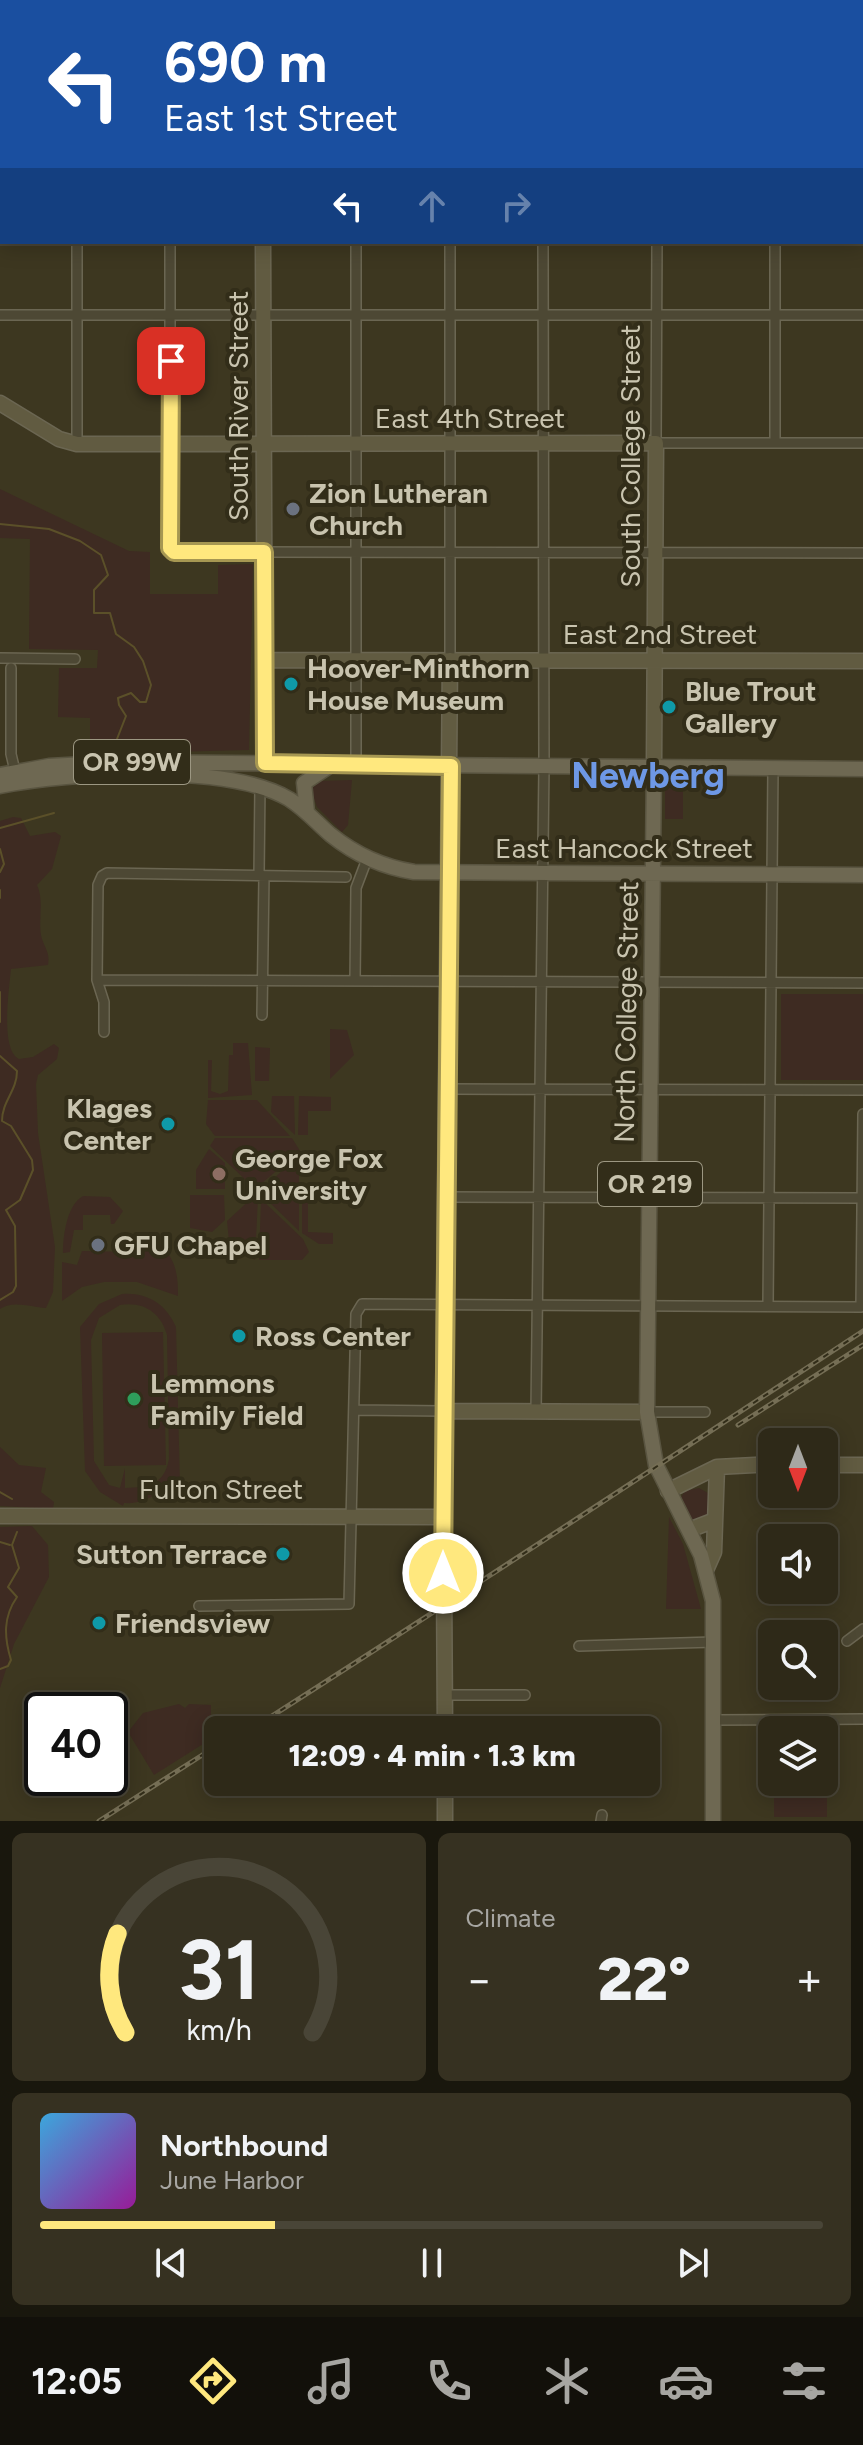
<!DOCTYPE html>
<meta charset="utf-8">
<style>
:root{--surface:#2e2918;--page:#363121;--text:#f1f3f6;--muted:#a7a6a2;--line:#494537;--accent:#ffe87e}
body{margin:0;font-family:Figtree,sans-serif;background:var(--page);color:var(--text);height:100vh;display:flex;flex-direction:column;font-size:30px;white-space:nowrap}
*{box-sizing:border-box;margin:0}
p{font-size:26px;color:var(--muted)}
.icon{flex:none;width:44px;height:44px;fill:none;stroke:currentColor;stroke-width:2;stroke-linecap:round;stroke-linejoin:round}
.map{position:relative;height:1821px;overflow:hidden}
.sheet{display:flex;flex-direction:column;gap:12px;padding:12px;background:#19170d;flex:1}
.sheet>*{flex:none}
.top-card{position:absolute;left:0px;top:0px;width:864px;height:244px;box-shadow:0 4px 20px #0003,0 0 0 2px var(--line);background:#1a4fa0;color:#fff;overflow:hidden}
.needle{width:52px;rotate:180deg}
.controls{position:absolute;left:758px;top:1428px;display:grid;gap:16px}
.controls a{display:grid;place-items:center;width:80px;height:80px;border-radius:12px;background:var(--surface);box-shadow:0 4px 20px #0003,0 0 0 2px var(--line);font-size:40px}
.speed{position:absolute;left:24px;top:1692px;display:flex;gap:16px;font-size:40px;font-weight:700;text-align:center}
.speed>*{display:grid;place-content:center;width:104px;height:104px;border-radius:50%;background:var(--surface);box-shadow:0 4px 20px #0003,0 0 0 2px var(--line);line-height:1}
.speed .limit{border:4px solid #111;border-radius:12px;background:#fff;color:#111}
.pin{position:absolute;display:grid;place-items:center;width:68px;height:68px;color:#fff;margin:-34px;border-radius:16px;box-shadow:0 4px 12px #0006}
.me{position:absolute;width:88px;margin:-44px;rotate:0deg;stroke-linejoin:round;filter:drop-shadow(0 0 6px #0008)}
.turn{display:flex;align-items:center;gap:28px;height:168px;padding:0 32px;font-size:36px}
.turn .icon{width:104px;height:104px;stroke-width:2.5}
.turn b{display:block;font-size:56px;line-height:68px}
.lanes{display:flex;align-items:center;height:76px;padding:0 32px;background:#0003;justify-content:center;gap:40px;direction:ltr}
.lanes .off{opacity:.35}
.big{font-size:60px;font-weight:800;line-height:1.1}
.sheet .tile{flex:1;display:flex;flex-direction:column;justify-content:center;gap:12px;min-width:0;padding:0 28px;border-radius:12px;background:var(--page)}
.sheet .dial{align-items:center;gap:0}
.dial svg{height:208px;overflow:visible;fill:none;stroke:var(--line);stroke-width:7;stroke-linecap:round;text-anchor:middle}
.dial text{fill:var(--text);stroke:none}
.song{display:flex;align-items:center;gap:24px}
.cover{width:96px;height:96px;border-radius:12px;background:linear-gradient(135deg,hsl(200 70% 55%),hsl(300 70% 35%))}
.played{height:8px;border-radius:4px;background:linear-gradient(90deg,var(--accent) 30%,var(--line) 30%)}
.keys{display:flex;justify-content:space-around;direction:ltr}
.heat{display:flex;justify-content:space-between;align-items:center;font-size:44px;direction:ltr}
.sheet .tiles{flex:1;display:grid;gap:12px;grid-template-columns:1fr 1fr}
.tile:last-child{grid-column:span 2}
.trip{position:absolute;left:204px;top:1716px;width:456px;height:80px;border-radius:12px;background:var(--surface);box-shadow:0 4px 20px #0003,0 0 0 2px var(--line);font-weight:800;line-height:80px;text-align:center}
.menu{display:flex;height:128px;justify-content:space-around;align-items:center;background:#12100a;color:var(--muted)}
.menu .icon{width:56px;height:56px}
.menu .current{color:var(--accent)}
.menu b{font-size:36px;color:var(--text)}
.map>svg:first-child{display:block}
.green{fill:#3e2b22;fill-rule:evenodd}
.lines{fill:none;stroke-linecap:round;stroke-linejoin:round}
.stream{stroke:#5b5029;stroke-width:2}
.street-casing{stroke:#6b6652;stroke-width:12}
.secondary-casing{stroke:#6b6652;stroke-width:17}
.primary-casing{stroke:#595440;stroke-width:17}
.street{stroke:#4d4834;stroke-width:9}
.secondary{stroke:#615b41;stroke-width:14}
.primary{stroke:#6e6852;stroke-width:14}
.rail-casing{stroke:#756e55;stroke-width:5}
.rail{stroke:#322d19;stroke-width:2;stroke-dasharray:6;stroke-linecap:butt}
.route-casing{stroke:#a69752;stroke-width:20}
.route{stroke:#ffe87e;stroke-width:14}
.worship-dot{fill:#6b7280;stroke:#322d19;stroke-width:3}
.culture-dot{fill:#0f9aa8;stroke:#322d19;stroke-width:3}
.education-dot{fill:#8d6e63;stroke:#322d19;stroke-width:3}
.leisure-dot{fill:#2e9e5b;stroke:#322d19;stroke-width:3}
.labels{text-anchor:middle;stroke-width:8;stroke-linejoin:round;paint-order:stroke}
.shield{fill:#322d19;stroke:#9c9782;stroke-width:2}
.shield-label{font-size:26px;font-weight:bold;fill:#c9c4af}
.street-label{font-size:28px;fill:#c9c4af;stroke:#322d19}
.poi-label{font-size:28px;font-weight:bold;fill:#c9c4af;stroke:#322d19;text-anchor:start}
.district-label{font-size:36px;font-weight:bold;fill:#6e98e5;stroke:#322d19}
</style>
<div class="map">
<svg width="863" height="1821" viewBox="0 0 863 1821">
<rect width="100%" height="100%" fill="#3d3720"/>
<path class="green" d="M0 489 129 551 150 552V594H218V565L253 564 249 750 90 754V718L58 717 59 668H97L98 650 29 649 30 539 0 538Z
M352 780 348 825 342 832 317 807 311 790 318 781Z
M665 782H683V819H665Z
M13 817 21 818 30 836 55 832 61 836 52 869 37 885C45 902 37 922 42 939 46 950 50 954 48 965L11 969C9 989 0 1050 19 1059L33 1057 54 1044 59 1048 57 1059 38 1075 36 1084 38 1133 55 1247 53 1292 46 1308C32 1307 12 1300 0 1309V821Z
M781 994H863V1080H781Z
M330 1029 347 1030 354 1055 330 1079Z
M233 1043H248L252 1095 208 1098V1060H212L211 1091 220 1094 228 1091 229 1055H233Z
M255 1047 270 1048 269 1081H255Z
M272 1096H294L295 1135 271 1112Z
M299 1096 331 1097V1111H308V1135H298Z
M208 1100H257L290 1136H215L206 1124Z
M215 1138H292L300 1151 255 1189 210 1146Z
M209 1149 225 1163V1189H196V1170Z
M287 1166 299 1167V1189L262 1190Z
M190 1195H224L225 1220 212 1232 190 1228Z
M83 1196 110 1197 123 1211 114 1224H111L110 1215H83V1230H74L70 1252 63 1253C63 1235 67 1205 83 1196Z
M254 1196 258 1197 255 1260 229 1241 227 1221Z
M265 1198 299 1201V1231Z
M261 1199 303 1239 309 1252 302 1260H259Z
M302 1200H308V1232L333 1233V1244H319L302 1233Z
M135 1244H159C176 1259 178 1274 178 1296L137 1282H104L82 1287 62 1301V1262L77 1265 82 1251 135 1252Z
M122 1294C147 1292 166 1304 176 1327L180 1485C160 1485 151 1505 124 1503L123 1506 100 1492 85 1471 80 1327 99 1304ZM120 1305C144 1301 161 1313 167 1335L169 1459C164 1485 149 1487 125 1488V1468L120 1488 109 1485 94 1461 91 1340 99 1318Z
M163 1332 166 1465 104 1466 102 1333Z
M0 1447 19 1465 46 1468 41 1492 54 1502 53 1509 0 1506Z
M699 1488 708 1493 709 1518 694 1524 681 1497 685 1491Z
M669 1517 683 1544 701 1609H666Z
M32 1526 48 1545 49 1577 14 1644 0 1688V1527Z
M179 1704 185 1708 189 1704 211 1705V1739L154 1775 128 1732 143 1713Z
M774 1782H827V1817H774Z"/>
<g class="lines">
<path class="stream" d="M0 524 49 529 80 541 101 555 108 575 94 590V613H110L116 634 134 647 143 661 151 685 146 702H140L131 693 118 698 119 705 126 716 117 739
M0 828 54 813
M0 849 4 864 0 872
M0 890V898
M0 992V1022
M0 1056 17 1071C17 1091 2 1101 2 1121L11 1126 32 1160 33 1170 20 1200 6 1210 15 1226 16 1286 13 1292 0 1300
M0 1492 12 1499
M0 1542 10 1545
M0 1669 8 1666 11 1660C4 1637 3 1617 17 1597L8 1587 19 1568 12 1545 17 1532"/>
<g class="street-casing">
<path id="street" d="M77 0V2
M356 0V2
M449 0V2
M170 2V0
M0 51H2
M862 182H863
M0 184H2
M170 242V548L174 552 863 553
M450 242V660
M657 242 656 443H863
M0 315H863
M775 443V242
M77 444V242
M0 658 75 659
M11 668V754L15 771
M356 765V242
M259 875 260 785
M97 980 863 983
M355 981 356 888 367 859
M262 1015 264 876
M104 1032V1002L97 980 98 885 102 876 107 873 346 877
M447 1089 863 1090
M446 1197 863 1198
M768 1306 773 768
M354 1410 443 1411
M536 1412 544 767 543 242
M647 1412H705
M199 1606 349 1604 356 1314 362 1304 861 1307 863 1114
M847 1641 863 1629
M579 1646 714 1642
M445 1695H525
M714 1720 863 1719
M601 1821 602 1815"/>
</g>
<g class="secondary-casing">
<path id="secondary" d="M263 2V0
M263 242 265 763
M0 403 59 439 77 444 656 443 654 767
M264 660 863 661
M443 1411 647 1412
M824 1465H863
M668 1491 717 1467 772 1464
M0 1516 442 1517
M689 1530 715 1520
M706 1570 714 1552 717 1467
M445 1730 443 1421 450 660
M445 1821V1782"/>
</g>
<g class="primary-casing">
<path id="primary" d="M654 767 647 1412 656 1465 701 1555 713 1601V1821
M0 775 49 766 123 762 863 769
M0 786C70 772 228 763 289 799 305 809 317 823 331 835 356 855 382 867 414 872L863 875
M307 812 304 783 328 767"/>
</g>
<use href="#street" class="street"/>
<use href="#secondary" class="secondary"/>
<use href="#primary" class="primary"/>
<g class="rail-casing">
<path id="rail" d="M738 1425 863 1345
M250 1730C456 1599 659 1465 863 1331
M99 1821 218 1745"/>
</g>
<use href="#rail" class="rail"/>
</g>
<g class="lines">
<g class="route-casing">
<path id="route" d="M171 361 170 548 174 552H264L265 763 451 766 443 1573"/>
</g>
<use href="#route" class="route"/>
</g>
<g class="worship-dot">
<circle cx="293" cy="509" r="8"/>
<circle cx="98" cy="1245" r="8"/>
</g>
<g class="culture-dot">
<circle cx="291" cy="684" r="8"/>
<circle cx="669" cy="707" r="8"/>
<circle cx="168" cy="1124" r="8"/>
<circle cx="239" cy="1336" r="8"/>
<circle cx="283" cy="1554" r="8"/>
<circle cx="99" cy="1623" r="8"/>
</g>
<circle class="education-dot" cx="219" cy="1174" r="8"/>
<circle class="leisure-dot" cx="134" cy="1399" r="8"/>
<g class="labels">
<g class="shield">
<rect x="74" y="740" width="116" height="44" rx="6"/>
<rect x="598" y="1162" width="104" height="44" rx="6"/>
</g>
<g class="shield-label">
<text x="132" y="771">OR 99W</text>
<text x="650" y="1193">OR 219</text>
</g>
<g class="street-label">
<text transform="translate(238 406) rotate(-90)" y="10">South River Street</text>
<text x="470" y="428">East 4th Street</text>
<text transform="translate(630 456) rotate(-90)" y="10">South College Street</text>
<text x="660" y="644">East 2nd Street</text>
<text x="624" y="858">East Hancock Street</text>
<text transform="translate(626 1012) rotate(-89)" y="10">North College Street</text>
<text x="221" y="1499">Fulton Street</text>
</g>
<g class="poi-label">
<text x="309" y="503">Zion Lutheran<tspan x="309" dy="32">Church</tspan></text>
<text x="307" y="678">Hoover-Minthorn<tspan x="307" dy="32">House Museum</tspan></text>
<text x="685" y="701">Blue Trout<tspan x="685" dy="32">Gallery</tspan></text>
<text x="152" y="1118" text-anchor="end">Klages<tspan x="152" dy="32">Center</tspan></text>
<text x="235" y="1168">George Fox<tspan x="235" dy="32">University</tspan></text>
<text x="114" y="1255">GFU Chapel</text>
<text x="255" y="1346">Ross Center</text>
<text x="150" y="1393">Lemmons<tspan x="150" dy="32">Family Field</tspan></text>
<text x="267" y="1564" text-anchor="end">Sutton Terrace</text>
<text x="115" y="1633">Friendsview</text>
</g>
<g class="district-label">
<text x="648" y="788">Newberg</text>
</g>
</g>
</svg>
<div class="controls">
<a><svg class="needle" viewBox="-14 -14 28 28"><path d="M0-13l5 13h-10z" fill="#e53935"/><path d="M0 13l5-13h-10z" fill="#a7a6a2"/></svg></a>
<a><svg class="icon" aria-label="sound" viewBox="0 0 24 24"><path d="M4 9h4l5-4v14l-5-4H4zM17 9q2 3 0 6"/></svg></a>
<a><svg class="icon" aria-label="search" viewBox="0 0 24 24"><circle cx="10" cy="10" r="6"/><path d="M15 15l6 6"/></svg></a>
<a><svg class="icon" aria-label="layers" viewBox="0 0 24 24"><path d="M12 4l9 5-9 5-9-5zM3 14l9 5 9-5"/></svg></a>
</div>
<div class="speed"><div class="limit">40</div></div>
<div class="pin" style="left:171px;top:361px;background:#d93025"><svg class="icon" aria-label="arrive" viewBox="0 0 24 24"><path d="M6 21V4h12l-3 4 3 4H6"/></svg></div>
<svg class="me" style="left:443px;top:1573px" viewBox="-20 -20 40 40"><circle r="17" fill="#ffe87e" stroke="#fff" stroke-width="3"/><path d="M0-11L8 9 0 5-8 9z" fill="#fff"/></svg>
<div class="trip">12:09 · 4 min · 1.3 km</div>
<div class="top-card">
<div class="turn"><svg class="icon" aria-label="left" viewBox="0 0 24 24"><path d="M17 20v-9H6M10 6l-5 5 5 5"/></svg><div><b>690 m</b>East 1st Street</div></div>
<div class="lanes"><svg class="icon" aria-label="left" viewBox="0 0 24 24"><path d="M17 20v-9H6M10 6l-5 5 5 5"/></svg><svg class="icon off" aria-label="ahead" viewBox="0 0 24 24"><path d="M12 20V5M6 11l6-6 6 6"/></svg><svg class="icon off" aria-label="right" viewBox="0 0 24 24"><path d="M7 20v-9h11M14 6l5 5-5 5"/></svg></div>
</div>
</div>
<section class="sheet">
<div class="tiles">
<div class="tile dial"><svg viewBox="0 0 100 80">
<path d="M14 69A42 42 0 1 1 86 69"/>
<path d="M14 69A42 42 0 0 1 11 31" stroke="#ffe87e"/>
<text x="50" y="56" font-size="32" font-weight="700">31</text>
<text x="50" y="72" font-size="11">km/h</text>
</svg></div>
<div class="tile"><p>Climate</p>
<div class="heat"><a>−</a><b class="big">22°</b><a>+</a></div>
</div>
<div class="tile">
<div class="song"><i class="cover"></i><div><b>Northbound</b><p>June Harbor</p></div></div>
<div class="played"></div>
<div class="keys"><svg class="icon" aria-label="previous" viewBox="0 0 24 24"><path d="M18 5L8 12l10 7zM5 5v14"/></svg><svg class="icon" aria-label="pause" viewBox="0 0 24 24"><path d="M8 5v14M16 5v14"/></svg><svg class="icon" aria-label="next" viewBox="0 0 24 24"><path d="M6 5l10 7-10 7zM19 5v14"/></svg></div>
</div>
</div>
</section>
<nav class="menu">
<b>12:05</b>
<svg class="icon current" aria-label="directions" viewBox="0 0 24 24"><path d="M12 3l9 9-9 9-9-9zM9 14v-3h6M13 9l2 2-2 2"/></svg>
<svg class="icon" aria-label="music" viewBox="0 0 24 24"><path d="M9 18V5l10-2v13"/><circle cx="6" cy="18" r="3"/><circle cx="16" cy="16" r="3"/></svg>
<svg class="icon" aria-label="phone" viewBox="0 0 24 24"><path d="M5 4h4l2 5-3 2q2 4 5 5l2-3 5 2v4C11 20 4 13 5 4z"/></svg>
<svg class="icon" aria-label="climate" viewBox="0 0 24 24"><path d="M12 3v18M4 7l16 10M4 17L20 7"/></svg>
<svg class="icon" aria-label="car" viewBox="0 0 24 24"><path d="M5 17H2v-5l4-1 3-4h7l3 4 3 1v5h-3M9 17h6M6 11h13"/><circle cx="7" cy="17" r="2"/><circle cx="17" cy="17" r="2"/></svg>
<svg class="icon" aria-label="filters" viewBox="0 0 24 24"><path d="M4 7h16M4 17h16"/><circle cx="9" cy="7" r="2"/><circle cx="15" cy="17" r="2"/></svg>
</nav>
